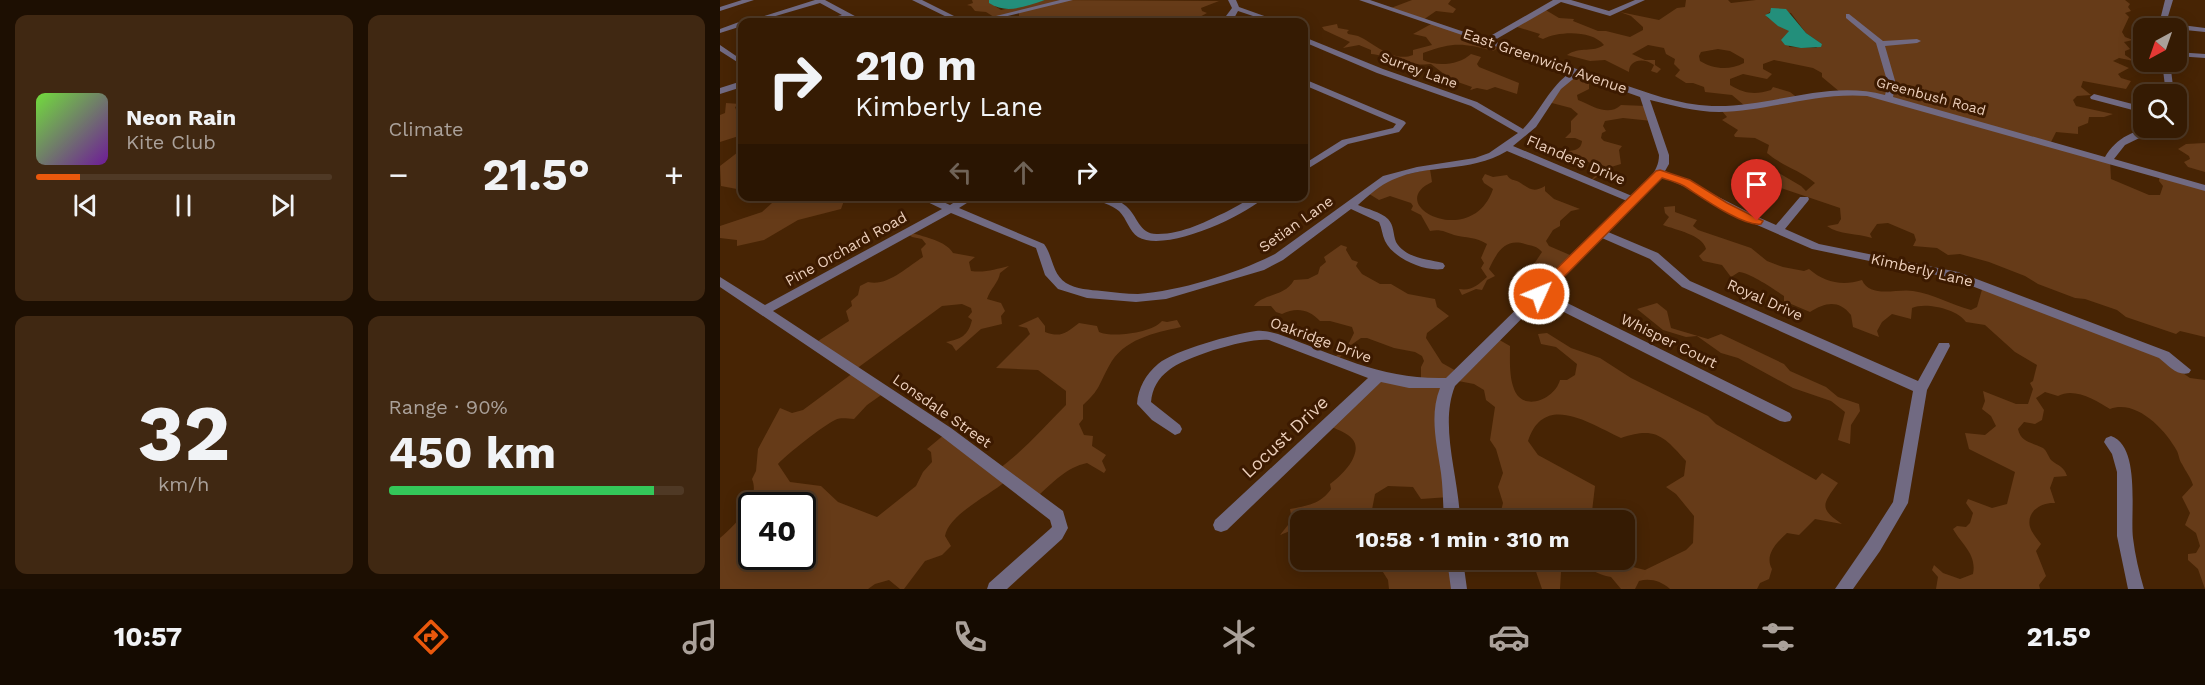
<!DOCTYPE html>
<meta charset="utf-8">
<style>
:root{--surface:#351b03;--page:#402812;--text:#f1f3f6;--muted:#aaa19a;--line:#4f3925;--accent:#ea580c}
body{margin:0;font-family:"Work Sans",sans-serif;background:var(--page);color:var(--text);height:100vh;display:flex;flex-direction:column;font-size:22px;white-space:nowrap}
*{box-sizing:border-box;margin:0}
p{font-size:20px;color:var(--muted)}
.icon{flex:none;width:33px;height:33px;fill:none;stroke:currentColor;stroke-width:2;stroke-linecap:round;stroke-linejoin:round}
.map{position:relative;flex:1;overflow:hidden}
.drawer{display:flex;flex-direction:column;gap:15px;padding:15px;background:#1d0f02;width:720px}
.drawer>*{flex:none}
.top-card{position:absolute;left:18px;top:18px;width:570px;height:183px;border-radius:12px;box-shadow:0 3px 15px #0003,0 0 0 2px var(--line);background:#351b03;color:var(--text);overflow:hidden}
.needle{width:39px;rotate:220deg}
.fabs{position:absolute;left:1413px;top:18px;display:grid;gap:12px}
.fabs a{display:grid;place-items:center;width:54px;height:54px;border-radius:12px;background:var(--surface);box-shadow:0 3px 15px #0003,0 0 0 2px var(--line);font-size:30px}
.speed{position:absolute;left:18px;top:492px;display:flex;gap:12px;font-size:30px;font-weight:700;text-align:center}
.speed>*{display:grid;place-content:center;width:78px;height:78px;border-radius:50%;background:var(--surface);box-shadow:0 3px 15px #0003,0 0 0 2px var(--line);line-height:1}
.speed .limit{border:3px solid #111;border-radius:9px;background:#fff;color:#111}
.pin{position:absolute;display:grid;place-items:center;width:51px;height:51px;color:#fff;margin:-62px -26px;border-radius:50% 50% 50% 0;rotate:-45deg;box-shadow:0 0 6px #0007}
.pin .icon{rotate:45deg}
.me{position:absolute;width:66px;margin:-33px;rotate:46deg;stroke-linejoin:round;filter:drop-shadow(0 0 4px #0008)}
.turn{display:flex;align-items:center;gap:21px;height:126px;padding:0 18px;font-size:27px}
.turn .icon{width:78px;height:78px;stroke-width:2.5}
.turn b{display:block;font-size:42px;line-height:51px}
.lanes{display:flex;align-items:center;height:57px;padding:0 18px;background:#0003;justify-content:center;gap:30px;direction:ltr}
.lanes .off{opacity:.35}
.big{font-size:45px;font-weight:700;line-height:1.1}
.drawer .tile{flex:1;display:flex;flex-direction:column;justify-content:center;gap:9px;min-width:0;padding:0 21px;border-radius:12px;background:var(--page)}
.drawer .dial{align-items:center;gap:0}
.dial b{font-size:78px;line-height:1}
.song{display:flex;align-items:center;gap:18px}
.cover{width:72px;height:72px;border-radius:9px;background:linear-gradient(135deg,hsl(100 70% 55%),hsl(280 70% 35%))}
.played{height:6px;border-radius:3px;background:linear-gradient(90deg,var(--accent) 15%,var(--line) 15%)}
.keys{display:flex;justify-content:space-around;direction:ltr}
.heat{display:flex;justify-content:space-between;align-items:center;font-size:33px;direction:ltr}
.charge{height:9px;border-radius:4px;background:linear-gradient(90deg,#34c759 90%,var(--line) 0)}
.drawer .tiles{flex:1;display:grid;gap:15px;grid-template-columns:repeat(2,1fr)}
.trip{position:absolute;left:570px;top:510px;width:345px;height:60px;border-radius:12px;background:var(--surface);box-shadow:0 3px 15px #0003,0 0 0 2px var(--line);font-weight:700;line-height:60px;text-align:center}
.dock{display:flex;height:96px;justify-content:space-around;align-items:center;background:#150b01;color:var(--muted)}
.dock .icon{width:42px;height:42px}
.dock .active{color:var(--accent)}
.dock b{font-size:27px;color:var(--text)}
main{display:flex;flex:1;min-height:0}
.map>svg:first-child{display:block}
.green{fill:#663b18;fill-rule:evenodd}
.water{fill:#238f7b}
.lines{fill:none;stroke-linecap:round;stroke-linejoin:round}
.minor{fill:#716a82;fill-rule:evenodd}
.route{fill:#ea580c;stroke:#983908;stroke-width:1.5}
.labels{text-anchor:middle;stroke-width:6;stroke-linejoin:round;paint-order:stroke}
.far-street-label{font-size:14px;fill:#eccfbb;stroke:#3c1a00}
.street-label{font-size:15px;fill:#eccfbb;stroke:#3c1a00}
.near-street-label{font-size:18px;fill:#eccfbb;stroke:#3c1a00}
</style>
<main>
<section class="drawer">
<div class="tiles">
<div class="tile">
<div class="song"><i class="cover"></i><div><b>Neon Rain</b><p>Kite Club</p></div></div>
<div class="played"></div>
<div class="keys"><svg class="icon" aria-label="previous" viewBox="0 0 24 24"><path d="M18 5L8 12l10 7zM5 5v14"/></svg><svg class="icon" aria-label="pause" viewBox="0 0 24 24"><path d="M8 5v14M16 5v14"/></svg><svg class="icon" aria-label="next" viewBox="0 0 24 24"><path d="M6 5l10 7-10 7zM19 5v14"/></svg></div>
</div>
<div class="tile"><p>Climate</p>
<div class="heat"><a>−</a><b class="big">21.5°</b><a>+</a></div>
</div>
<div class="tile dial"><b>32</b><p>km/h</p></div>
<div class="tile"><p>Range · 90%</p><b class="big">450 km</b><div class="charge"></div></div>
</div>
</section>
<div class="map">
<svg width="1485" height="589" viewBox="0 0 1485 589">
<rect width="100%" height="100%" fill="#472404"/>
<path class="green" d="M252 0H269L270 3 281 10 325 0 499 1 481 8 482 11 487 13 476 19 478 22H298L303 19 299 17V12L274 17 266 12 255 11 251 6 247 5 253 3Z
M692 0H731L728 4 736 9 733 13 716 11 703 20 671 8Z
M966 0H1008L1011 3 1036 0H1405L1410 4 1408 7 1411 11 1405 13 1409 17 1402 32 1405 37 1413 40 1404 42 1410 49 1405 51V55L1414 61 1399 58 1393 61 1409 68 1398 74 1401 78 1411 81 1406 89 1363 81 1361 87 1371 95 1357 96 1353 100 1356 106 1393 114 1384 117H1369L1368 123 1358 127V134L1336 132 1331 142 1390 160 1391 179 1429 195H1440L1443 186 1439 181 1440 175 1485 188V337L1460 331 1456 334 1406 317 1397 310 1365 299 1355 298 1318 284 1305 276 1269 262 1240 254 1228 255 1217 248 1193 246 1196 240 1194 234 1168 223 1157 224 1150 234 1152 238C1137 233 1119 235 1107 226L1118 224 1121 219 1120 208 1049 184 1028 174 1030 163 1041 165 1057 172 1081 186 1086 191 1095 183C1080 170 1062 166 1047 153L1049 145 1035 138 1015 137 1014 135 1018 130 1002 120 1007 117 1001 110 1025 106 1012 95 985 92 984 87 973 83H966L955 76 960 70 954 64 955 59 946 54 944 48 928 45 912 54 925 60H935V65L941 69 937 73 931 71 934 65C923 57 909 60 909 72L885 60 870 61 847 55C860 46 873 53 884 45 872 30 839 31 823 39L818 37 820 34 794 26 824 9 839 18 854 19 853 21 878 31H886L910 37 923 30V27L911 16 900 12 939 20 957 8 965 7ZM1051 11 1071 13 1086 33 1102 44 1096 48 1069 47 1067 37 1070 31 1048 18 1046 15ZM998 49 1010 51 1024 59V63C1009 71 993 69 980 61L979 56 981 52ZM1054 60 1093 68 1102 73V77L1120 92 1079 99 1070 92 1053 87 1051 90C1035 95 1025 94 1010 85V79L1023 74 1047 79 1052 74 1043 69V64Z
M713 23 780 47 773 51C742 43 734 42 703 53V60C717 67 739 65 751 54L761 57 757 64 759 67 799 83 797 94 775 87 767 90 757 88 750 90 752 87 732 80 711 64C697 65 683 65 670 60 664 58 659 54 651 54V50L639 45 623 48 630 42 604 30 602 27 617 24 618 28 629 30 627 32 628 34C632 35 635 35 638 36 654 43 673 63 693 55V50L712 45 706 37 693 34Z
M855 72 873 77 869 81V89L857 95 858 100C873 106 888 117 901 105L926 106 932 121 903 118 885 121 883 126 886 131 882 133 881 138 884 141 902 146 899 150 901 164 891 167 868 183 879 172 880 167 845 152C853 150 861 151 862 141L855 138H845L851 132V121L858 114 851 108 828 102Z
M6 103 20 104 15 107 17 112H22V135L0 142V115L5 113Z
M1485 143V172L1468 167 1464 162 1470 159 1469 156 1458 149 1466 144Z
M22 149V190L1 186 0 166Z
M710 169 712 182C662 205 752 251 773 189L764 183 762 179 765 174 773 177 787 175C791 181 793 179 799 182 810 189 813 193 825 186V191L834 199 860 209 851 211 840 221V226L833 230 826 241 829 246 857 258 829 279 810 270 822 252C817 246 812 246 805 244 785 238 777 252 769 269L775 276 767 280 762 290 756 289 742 295 739 289C752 291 758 285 767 277L761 268 764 263 761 258 767 244C756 237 746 238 734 235 725 232 721 229 710 231L701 215 691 210 693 206 691 203 670 196 659 200 646 192 663 180Z
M45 197H129L125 198 121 209 78 220 44 240 17 246V240L0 238V226L42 212 52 203Z
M955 206V212L977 220 973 226 978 230 1031 248 1047 261 1063 267 1084 271 1089 269C1105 283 1123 286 1142 280 1150 299 1178 288 1193 291 1214 294 1231 305 1251 310L1257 307 1263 286 1438 356 1470 378 1485 380V589L1478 569 1468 560V554L1476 553 1480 546 1476 533 1465 525 1470 513 1462 497 1473 485C1470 476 1466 472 1462 464 1459 460 1459 455 1457 451 1445 429 1416 399 1390 409 1376 400 1354 387 1338 396L1325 392 1316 398 1324 410 1322 420 1315 424 1304 422 1298 429C1301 443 1312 442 1323 448 1327 451 1328 456 1331 460 1338 466 1344 466 1347 476L1334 477 1330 488 1335 503C1322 502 1306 511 1310 527 1312 533 1317 539 1321 544L1316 551 1326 576 1319 585 1320 589H1216L1218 577 1212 570 1214 565 1223 573 1240 579 1253 574C1257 554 1242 545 1233 529L1237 526 1246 527 1250 523 1253 513 1246 503 1248 499 1272 508 1287 504 1295 472 1249 449 1245 433 1265 435 1276 426 1271 416 1262 409 1265 401 1263 391 1296 404H1308L1313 389 1310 383 1313 381 1317 365 1295 352 1265 325 1246 322C1237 309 1206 302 1192 308L1191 319 1172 314 1162 322 1157 331 1159 337 1133 327 1131 315C1118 299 1105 303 1090 312L1064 301V296C1054 289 1030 273 1019 272L1011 277 1002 265 983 261 979 256 986 249C983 235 956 230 943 225L949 217 945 213 944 207Z
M187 233H192C205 237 226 241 233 253L255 257 249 262 251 271C265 273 276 269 289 266L280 273C279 282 270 289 267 299L281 303 285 311 281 316 282 324 261 329 236 351 232 345 226 342C241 339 248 336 252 320L248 317 252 312 251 308 242 304 222 306 132 372 95 343 129 321 126 311 132 306 131 301 138 295 140 286 148 282C167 287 187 267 203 257L201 249 206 244 202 239 192 237Z
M621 245 627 247 626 250 632 260 638 262 636 266 642 274 660 284H671L688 294 715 299 717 307 729 316 707 333 706 338 722 363 738 372 776 338 790 346C790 360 789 376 794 389 803 413 835 399 840 380H847L855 375 857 364 836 347 821 344 818 334 827 333 851 348 880 358 911 378 988 416 996 424 1096 480 1102 473 1118 483C1103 504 1098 508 1122 524L1095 519 1079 535 1067 533C1057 542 1044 555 1052 569L1049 579 1040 583 1037 589H950C941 581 930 578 919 581L915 589H901L891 577C871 574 862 557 841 572L840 589H822L813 563 806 560H892L897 563 925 570 966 550 973 543 974 516 956 494 946 487 964 476 966 461C944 436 935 426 901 438 869 423 824 392 808 441L818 455 875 486 871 520H786L780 515 783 503 778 487 783 473 776 449 770 440 775 407 766 400 764 390 754 384 733 380 721 399 729 497 701 499 693 487 668 486 655 494 650 520H580V527L560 535 572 520 570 509C586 506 601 504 611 489L610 484C619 477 623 473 630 464 645 439 628 434 607 425L655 379 701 383V367L704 361 702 356 695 352 674 348 647 338H641L628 347 617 361 613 359 628 345 634 333 632 327 610 321H600C589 309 576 307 562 314L556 312 551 306H534C544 293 565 297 574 280L588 279 598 274 600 267 606 262 604 257Z
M937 303 947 311 951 328 988 339 1001 334 1064 364 1070 371 1106 387 1118 397 1139 404 1140 411 1131 425 1130 444 1118 440 1125 412 1111 401 1073 388 1018 358 1001 353 977 336 966 337 943 330 917 309Z
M318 317 325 326V332C341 338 346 333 359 323L377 326 379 332C393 338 432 333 442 321L447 322 457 320 461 327C434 333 403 339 389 366 379 384 380 390 363 405V419L359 424 364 435 373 436 372 446 386 455 382 461 386 470 384 473 367 463C347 467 332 483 318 496L286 481C270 495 229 514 225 536L231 546 222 555 205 561 184 589H180L169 580 155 584 148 589H0V538C15 525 41 500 32 479L36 471 38 449 60 408 72 413 83 410 133 373 164 393 147 405 134 419C127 419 122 417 115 420 104 425 66 455 58 464L70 482 101 486 118 502 157 517 196 486 203 472 212 462 211 452 207 449 225 434 276 471C303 452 323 428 346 405V391L318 370 276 368 310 334 307 328 298 326ZM32 506H82V556H32Z
M646 560H734L740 589H669L668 580 661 569 644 567Z"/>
<path class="water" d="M269 0H325C306 6 287 15 269 3Z
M1051 8 1066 9 1086 33 1102 44 1101 47 1081 48 1065 45 1061 40 1069 31 1058 26 1045 15 1050 13Z"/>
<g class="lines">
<path class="minor" d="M22 0H34L0 11V7Z
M95 0H105L146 22H137L127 17 110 22H101V20L122 15 100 3 35 22H25Z
M192 0H202L246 22H237Z
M340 0H353L263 22H252Z
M508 0H516L519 7 561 22H551L518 11 512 22H506V16L512 8Z
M639 0H650L765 39 833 0H851L889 11 915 0H925L890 16 841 2 773 41C813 54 854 68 895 82 927 92 958 105 992 106 1051 108 1107 79 1165 95L1168 84 1156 43 1126 18V14H1129L1163 41 1197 39 1201 41 1197 43 1165 46 1176 84 1173 97 1385 157C1396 138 1416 128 1437 128L1436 130 1405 145 1394 159 1485 185V191L1147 96C1097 92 1049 111 999 112 975 112 952 105 930 100L949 155V164L945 171C983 187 1018 209 1056 225L1080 197H1088L1089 199 1088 201 1065 229 1099 244 1238 272 1449 352 1471 370 1469 373C1458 377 1448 365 1439 358L1231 278 1092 249 1012 214 968 188 942 177 888 232 938 253 970 281 1198 381 1219 343H1229L1230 346 1207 390 1188 503 1160 551 1133 589H1115L1148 541 1173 502 1193 391 962 287 930 259 882 238 827 293 1070 413 1072 417 1070 421 1065 422 1060 421 820 300 735 386C719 426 739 477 740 520H724C723 504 723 488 721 473 717 444 709 416 720 388H689L661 382 507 530 501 532 495 530 493 525 495 520 648 378 549 340C529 337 464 357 449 370 438 378 432 389 431 402L460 425 462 429 460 433 455 435 432 420 417 404C418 388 426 374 438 364 455 350 513 334 536 331 543 330 551 332 558 334 616 355 663 380 726 378L907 201 787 151C748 174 709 163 672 180 660 185 648 196 638 205 647 209 661 212 668 219 674 225 673 234 676 242 685 258 707 259 723 263L725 266 723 269C704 272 673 258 665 241 662 235 662 228 659 222L631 209 563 260 544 270 446 299 416 302 367 298 338 289 325 275 316 248 231 213 53 311 231 428 343 511 348 528 342 539 287 589H267L269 583 330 529 332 527 330 520 221 436 0 287V277L45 305 222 209 195 196H210L230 205 244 196H258L239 208 324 244C333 256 332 274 346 283 356 289 370 290 382 291 394 292 406 294 418 294 460 291 518 273 555 254L663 176 697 167 755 158 769 153 798 133 751 106 657 73 584 42V37L663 69 757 102 803 129C821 111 829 87 851 72ZM858 75 920 97 939 155C939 173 924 184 912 196L793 146 816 127 841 89Z
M1445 0H1453L1446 23 1485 28V32L1445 28H1438Z
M19 22H25H22V26L0 33V29Z
M0 45 22 60V65L0 51Z
M1456 52 1485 54V58L1456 56Z
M1442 62H1450L1454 94H1446Z
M584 79 684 121 686 123 679 132 628 144 584 171V164L622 140 673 128 676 124 584 85Z
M22 81V87L0 94V88Z
M1374 94 1424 107V113L1371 99 1370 97Z
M371 196C384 196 395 197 406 206 418 216 419 235 438 234 463 234 487 221 508 211 522 204 530 196 546 196 525 216 446 253 418 237 409 231 407 219 399 211 391 204 380 203 371 196Z
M1391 436C1421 446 1410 514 1413 538 1415 555 1419 572 1424 589H1408L1397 536V472L1392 454 1384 442 1386 438Z
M727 560H743L747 589H731Z"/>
</g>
<path class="route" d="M940 170 970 180 1007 203 1043 221 1041 224C1023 227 980 196 964 186 957 182 949 180 942 178L824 297H814L812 294 814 291 936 171Z"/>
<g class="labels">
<g class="far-street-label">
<text transform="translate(699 70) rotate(20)" y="5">Surrey Lane</text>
<text transform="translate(1211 96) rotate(15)" y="5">Greenbush Road</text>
</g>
<g class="street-label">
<text transform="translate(825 61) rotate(19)" y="5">East Greenwich Avenue</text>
<text transform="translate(856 160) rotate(23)" y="5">Flanders Drive</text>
<text transform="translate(576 224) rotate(-35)" y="5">Setian Lane</text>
<text transform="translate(126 249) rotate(-29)" y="5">Pine Orchard Road</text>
<text transform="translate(1202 270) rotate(13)" y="5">Kimberly Lane</text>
<text transform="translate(1045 300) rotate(24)" y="5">Royal Drive</text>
<text transform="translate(601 340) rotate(20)" y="5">Oakridge Drive</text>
<text transform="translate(949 341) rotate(26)" y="5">Whisper Court</text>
<text transform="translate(222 411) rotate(35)" y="5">Lonsdale Street</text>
</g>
<g class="near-street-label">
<text transform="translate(565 437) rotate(-43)" y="6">Locust Drive</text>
</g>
</g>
</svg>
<div class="fabs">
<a><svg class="needle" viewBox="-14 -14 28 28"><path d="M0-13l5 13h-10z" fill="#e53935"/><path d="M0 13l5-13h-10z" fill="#aaa19a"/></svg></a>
<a><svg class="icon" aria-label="search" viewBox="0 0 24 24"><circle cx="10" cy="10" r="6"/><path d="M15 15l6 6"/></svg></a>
</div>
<div class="speed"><div class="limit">40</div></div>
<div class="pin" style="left:1037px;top:221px;background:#d93025"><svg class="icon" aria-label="arrive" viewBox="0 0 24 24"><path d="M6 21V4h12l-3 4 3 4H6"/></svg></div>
<svg class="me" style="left:819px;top:294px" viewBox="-20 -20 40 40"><circle r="17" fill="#ea580c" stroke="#fff" stroke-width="3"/><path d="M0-11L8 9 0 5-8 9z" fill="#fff"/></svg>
<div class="trip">10:58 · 1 min · 310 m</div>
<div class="top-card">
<div class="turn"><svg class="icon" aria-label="right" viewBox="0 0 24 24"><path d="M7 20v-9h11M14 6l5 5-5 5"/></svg><div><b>210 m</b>Kimberly Lane</div></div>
<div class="lanes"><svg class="icon off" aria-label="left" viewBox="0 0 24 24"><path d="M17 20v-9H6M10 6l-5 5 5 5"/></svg><svg class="icon off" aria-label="ahead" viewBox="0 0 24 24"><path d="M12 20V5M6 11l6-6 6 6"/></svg><svg class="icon" aria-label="right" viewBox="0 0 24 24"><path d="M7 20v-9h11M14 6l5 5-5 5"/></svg></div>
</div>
</div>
</main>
<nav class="dock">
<b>10:57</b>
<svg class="icon active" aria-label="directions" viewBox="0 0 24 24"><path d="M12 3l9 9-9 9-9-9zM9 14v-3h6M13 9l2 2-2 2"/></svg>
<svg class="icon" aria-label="music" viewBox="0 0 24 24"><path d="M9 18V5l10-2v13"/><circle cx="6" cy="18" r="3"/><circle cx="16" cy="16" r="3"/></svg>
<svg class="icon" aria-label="phone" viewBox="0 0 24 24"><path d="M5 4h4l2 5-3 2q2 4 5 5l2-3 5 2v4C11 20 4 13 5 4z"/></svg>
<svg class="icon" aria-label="climate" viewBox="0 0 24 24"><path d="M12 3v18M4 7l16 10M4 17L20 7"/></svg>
<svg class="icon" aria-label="car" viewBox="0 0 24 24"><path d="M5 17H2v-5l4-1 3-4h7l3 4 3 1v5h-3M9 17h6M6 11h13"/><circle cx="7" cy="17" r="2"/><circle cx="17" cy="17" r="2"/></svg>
<svg class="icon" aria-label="filters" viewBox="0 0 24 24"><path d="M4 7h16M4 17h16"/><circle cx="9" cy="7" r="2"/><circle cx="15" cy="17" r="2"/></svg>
<b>21.5°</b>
</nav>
